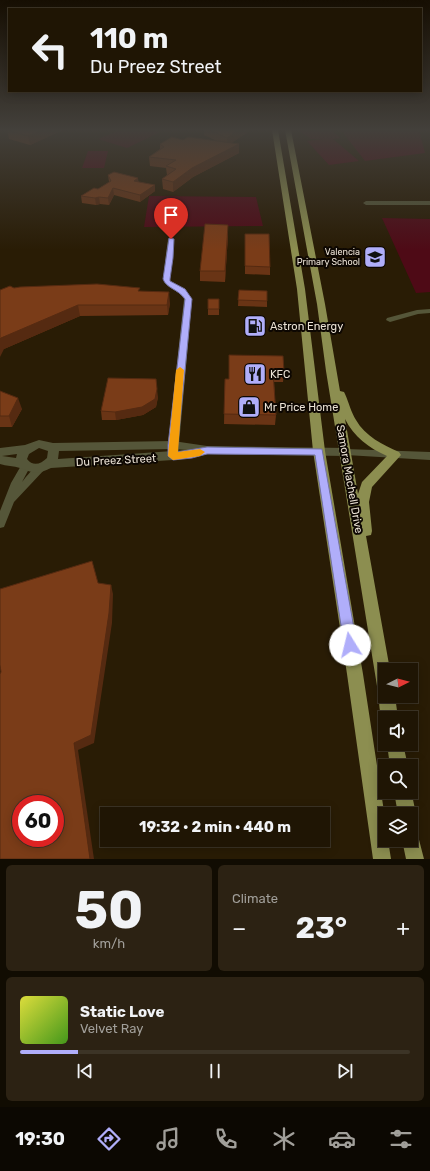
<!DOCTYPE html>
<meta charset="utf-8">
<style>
:root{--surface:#1f1504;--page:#2c2213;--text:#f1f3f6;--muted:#a19f9a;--line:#3c3426;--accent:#b0aefa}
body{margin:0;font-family:Rubik,sans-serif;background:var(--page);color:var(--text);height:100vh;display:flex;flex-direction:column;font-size:15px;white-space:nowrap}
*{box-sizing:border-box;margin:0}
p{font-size:13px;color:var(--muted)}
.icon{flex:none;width:22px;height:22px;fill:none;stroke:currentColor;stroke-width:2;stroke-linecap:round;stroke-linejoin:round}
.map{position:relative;height:859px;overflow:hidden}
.drawer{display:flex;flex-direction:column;gap:6px;padding:6px;background:#110c02;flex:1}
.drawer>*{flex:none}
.top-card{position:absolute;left:8px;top:8px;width:414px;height:84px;border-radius:0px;box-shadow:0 2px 10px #0003,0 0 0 1px var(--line);background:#1f1504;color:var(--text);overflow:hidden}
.needle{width:26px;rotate:84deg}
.tools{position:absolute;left:378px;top:663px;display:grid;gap:8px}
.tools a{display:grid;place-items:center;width:40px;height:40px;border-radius:0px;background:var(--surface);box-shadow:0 2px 10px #0003,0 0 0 1px var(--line);font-size:20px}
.speed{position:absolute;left:12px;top:795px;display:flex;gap:8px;font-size:20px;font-weight:700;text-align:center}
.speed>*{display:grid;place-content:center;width:52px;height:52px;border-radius:50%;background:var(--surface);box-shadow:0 2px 10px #0003,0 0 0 1px var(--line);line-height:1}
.speed .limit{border:6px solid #d22;background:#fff;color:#111}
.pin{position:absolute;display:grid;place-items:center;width:34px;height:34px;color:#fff;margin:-41px -17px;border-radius:50% 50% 50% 0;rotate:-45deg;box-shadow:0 0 4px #0007}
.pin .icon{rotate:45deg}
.me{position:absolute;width:44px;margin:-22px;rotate:351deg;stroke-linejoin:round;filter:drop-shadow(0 0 3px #0008)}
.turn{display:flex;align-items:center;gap:14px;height:84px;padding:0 16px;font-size:18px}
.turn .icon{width:52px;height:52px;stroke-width:2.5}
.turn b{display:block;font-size:28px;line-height:34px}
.big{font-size:30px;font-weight:700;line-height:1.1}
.drawer .tile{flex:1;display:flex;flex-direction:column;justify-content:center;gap:6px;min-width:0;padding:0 14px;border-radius:6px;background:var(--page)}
.drawer .dial{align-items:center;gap:0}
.dial b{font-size:52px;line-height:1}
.song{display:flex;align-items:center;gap:12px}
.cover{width:48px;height:48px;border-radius:6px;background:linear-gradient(135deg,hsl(60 70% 55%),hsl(100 70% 35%))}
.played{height:4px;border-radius:2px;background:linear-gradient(90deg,var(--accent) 15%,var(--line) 15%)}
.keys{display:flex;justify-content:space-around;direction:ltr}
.heat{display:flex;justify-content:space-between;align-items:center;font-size:22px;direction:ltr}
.drawer .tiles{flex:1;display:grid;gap:6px;grid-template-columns:1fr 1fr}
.tile:last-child{grid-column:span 2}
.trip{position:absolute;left:100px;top:807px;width:230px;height:40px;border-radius:0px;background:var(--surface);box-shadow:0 2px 10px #0003,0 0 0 1px var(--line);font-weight:700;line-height:40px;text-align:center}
.dock{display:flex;height:64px;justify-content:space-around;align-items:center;background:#0c0802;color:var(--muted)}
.dock .icon{width:28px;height:28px}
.dock .on{color:var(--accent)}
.dock b{font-size:18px;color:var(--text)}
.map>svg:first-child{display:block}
.green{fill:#4e0a16}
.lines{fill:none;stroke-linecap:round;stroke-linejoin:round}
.minor{fill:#555639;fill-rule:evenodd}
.tertiary{fill:#555639;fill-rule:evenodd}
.primary{fill:#8c8e50;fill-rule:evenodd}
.wall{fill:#693415}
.shaded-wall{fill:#552a11}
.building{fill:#7a3c18;stroke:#552a11;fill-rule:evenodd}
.route{fill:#b0aefa;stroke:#7271a2}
.slow{fill:#f59e0b}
.labels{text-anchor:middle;stroke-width:4;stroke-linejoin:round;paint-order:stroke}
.far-poi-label{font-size:9px;fill:#ebe2d5;stroke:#0d0702;text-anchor:end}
.poi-label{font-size:11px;fill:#ebe2d5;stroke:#0d0702;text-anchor:start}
.street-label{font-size:11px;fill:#ebe2d5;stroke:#0d0702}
</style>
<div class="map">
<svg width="430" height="859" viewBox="0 0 430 859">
<rect width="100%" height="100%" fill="#291c05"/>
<path class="green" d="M120 130H152L160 132 127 148 98 139Z
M298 130H331L341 138 333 139 359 161 329 165 307 141 323 139H311Z
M341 130H419L425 153 365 161Z
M88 151H108L104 168H82Z
M149 196 256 197 263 226 144 227Z
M382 218 430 219V292L416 293Z"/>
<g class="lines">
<path class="minor" d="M430 201V205H366L363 203 366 201Z
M171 237 174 239 173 258 169 279 171 282 185 290 192 299 178 456 176 458H170L168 456V445L184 299C178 289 170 290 165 283 162 280 167 247 168 239Z
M430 309V313L418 314 390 322 386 320 387 318 417 310Z
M346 449 430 452V460L346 455 343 454 341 452 343 450Z
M25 463 28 464 30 467 22 482C27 476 35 464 43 466L45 469 14 502 4 527 0 528V511L11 483 22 464Z"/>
<path class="tertiary" d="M39 440 53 443 173 441 207 446 346 448 350 449 352 452 350 455 346 456 209 454 173 460 51 468C37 475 33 473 20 468 14 466 6 466 0 464V448L25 445ZM39 448 48 451 47 458C41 464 33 467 27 459L29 454ZM173 449 187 450 58 459 59 451ZM17 454 16 458 2 456Z"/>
<path class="primary" d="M272 130H278L305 289 325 451 363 674 385 818V840H388L391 859H373L347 674 313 451 297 289Z
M285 130H291L325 304 340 391 344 392 345 394C349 403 351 412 356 420 365 436 383 445 399 452L401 455 372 487 369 502 372 531 371 535 366 536 390 670H385V696H395L398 718H385V724C380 717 377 700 381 692L377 686 326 371 317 304ZM345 419C354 437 369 448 387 456L362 482 358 494Z
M387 744H403L408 766H390Z
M411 790 416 814 413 820 411 821V814H398L394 792H411Z
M411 829 417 832 424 859H406L402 840H411Z"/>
</g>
<path class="wall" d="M7 130H63L30 145 9 139Z
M204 130H251L231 143 239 153 193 177 173 192 163 189 162 179 167 175 166 168 150 166 149 157 160 149V144L183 140 217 141 204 135Z
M108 175 138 178V182L155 191 140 202 114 195 109 205 100 204 96 205 82 203 81 196 98 189 109 182Z
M245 234 270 267V275L245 274Z
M228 235 225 282 200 281V271Z
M14 288 140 291 170 303 168 315 80 316 4 349Z
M239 290 267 301V307L238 306Z
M208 299H219V315H208Z
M229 355 284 372 283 382H274L276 415 275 425 224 424 225 379H229Z
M0 391 22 409 12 427H0Z
M158 397 156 407 143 415 116 420H102L101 411Z"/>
<path class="shaded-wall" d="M43 130H63L30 145 28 136Z
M239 130H251L227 146V138Z
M239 144V153L193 177 173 192V182L192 168Z
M138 178 139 184 134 181Z
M155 185V191L140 202V195Z
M113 188 114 195 109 205 108 198Z
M99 197 100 204 96 205 95 198Z
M228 225V235L225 282V271Z
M169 292 170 303 168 315 167 305Z
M78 305 80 316 4 349 0 357V339L1 338Z
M157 389 158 397 156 407 143 415 116 420 115 412Z
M18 398 22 409 12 427 9 416Z
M111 585 113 594 112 623 94 743 78 750 94 859H90L74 743Z"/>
<path class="building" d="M7 130H43L28 136Z
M210 130H239L227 138Z
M172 137 183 140 188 137 239 144 192 168 173 182 162 179 176 169 166 166 176 160 149 157 164 147 160 144Z
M114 172 138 178 134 181 155 185 140 195 113 188 108 198 99 197 95 198 81 196 94 188 98 189 111 181 108 175Z
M205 224 228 225 225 271H200Z
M245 234H269L270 267 245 266Z
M97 284 140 288 138 291 169 292 167 305H78L1 338 0 339V290L10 286 14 288 20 287Z
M239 290 267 291V301L238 300Z
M208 299H219V309H208Z
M229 355 283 356 284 372H273L276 415 224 414 225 379H229Z
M108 378 156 379 157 389 155 399 142 407 115 412 101 411Z
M0 391 18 398 9 416H0Z
M92 561 98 583 111 585 109 613 91 735 74 743 90 859H0V674L1 672 0 665V589ZM21 804H55V838H21Z"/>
<linearGradient id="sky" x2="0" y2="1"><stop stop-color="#170f03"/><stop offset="0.52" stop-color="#43403b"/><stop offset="1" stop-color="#43403b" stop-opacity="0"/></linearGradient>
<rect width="430" height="250" fill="url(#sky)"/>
<path class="route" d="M169 238 174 239 173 258 170 279V281L185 289 192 299 177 452 207 447 322 449 357 645 355 649 350 651 346 649 344 645 315 455 207 454 192 458 173 460 168 456V445L185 299C178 289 166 288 163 279Z"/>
<path class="slow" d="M180 367 184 370 178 452 200 449 205 452 200 456 173 460 168 456 176 370Z"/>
<defs>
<g id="school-square" transform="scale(1.15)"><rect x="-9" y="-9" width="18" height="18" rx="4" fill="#b0aefa" stroke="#0d0702"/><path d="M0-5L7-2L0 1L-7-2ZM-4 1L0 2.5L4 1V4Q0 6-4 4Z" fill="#111"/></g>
<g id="fuel-square" transform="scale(1.15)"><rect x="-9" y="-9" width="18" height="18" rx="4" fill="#b0aefa" stroke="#0d0702"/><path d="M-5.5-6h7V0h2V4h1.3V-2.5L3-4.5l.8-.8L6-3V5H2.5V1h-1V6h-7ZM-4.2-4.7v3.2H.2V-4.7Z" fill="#111"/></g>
<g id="restaurant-square" transform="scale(1.15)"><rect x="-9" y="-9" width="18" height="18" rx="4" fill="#b0aefa" stroke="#0d0702"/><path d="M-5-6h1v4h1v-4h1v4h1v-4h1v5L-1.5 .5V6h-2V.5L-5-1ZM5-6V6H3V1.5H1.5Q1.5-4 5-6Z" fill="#111"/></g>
<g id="shop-square" transform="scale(1.15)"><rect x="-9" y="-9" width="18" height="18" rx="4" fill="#b0aefa" stroke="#0d0702"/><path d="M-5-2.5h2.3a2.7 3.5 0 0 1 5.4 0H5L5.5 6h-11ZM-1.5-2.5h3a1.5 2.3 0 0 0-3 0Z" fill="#111"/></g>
</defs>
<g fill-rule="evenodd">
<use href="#school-square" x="375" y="257"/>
<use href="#fuel-square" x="255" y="326"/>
<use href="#restaurant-square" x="255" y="374"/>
<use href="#shop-square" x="249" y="407"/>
</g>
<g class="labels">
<g class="far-poi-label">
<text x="360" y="255">Valencia<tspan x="360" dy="10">Primary School</tspan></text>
</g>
<g class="poi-label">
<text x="270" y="330">Astron Energy</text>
<text x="270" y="378">KFC</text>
<text x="264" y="411">Mr Price Home</text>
</g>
<g class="street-label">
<text transform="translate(116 460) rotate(-3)" y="4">Du Preez Street</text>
<text transform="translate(350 479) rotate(80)" y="4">Samora Machell Drive</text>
</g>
</g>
</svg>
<div class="tools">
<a><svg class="needle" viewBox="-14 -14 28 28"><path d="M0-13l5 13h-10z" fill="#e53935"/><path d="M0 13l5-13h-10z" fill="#a19f9a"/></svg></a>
<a><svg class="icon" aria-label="sound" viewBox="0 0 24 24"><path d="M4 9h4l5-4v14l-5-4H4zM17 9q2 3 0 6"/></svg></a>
<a><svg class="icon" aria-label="search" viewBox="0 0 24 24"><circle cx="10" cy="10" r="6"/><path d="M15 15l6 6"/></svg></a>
<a><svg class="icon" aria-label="layers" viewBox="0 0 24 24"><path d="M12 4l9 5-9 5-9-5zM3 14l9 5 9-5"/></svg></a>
</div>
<div class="speed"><div class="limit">60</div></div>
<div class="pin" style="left:171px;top:239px;background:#d93025"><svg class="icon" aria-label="arrive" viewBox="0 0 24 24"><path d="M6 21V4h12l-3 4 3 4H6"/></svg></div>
<svg class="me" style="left:350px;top:645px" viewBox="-20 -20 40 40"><circle r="19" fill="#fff"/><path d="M0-13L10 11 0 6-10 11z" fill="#b0aefa"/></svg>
<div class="trip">19:32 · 2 min · 440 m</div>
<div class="top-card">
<div class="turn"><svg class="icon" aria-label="left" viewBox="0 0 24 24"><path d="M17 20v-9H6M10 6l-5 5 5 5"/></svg><div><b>110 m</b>Du Preez Street</div></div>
</div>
</div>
<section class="drawer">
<div class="tiles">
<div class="tile dial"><b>50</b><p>km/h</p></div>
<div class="tile"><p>Climate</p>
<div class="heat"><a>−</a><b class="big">23°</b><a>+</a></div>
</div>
<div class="tile">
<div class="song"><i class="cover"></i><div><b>Static Love</b><p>Velvet Ray</p></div></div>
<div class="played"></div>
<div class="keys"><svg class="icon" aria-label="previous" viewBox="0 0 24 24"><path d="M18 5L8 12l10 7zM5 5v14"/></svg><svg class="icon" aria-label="pause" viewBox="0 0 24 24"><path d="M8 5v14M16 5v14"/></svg><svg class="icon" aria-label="next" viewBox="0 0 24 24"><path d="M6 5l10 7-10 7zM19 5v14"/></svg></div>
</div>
</div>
</section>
<nav class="dock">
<b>19:30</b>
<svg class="icon on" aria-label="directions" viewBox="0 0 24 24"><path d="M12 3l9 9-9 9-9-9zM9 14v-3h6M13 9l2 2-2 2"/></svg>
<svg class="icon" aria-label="music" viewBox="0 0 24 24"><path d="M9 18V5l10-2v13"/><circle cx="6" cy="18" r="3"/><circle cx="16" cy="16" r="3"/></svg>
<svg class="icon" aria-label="phone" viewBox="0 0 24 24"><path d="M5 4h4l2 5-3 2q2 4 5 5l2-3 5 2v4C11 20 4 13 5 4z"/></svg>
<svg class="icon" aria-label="climate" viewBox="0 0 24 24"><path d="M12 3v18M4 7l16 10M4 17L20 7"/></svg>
<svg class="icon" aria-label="car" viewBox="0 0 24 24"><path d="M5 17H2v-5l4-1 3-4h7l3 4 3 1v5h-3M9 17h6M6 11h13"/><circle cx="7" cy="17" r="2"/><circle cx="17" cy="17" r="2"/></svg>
<svg class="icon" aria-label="filters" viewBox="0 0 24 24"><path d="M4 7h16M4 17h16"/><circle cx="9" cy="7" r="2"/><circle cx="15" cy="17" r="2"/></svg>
</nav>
